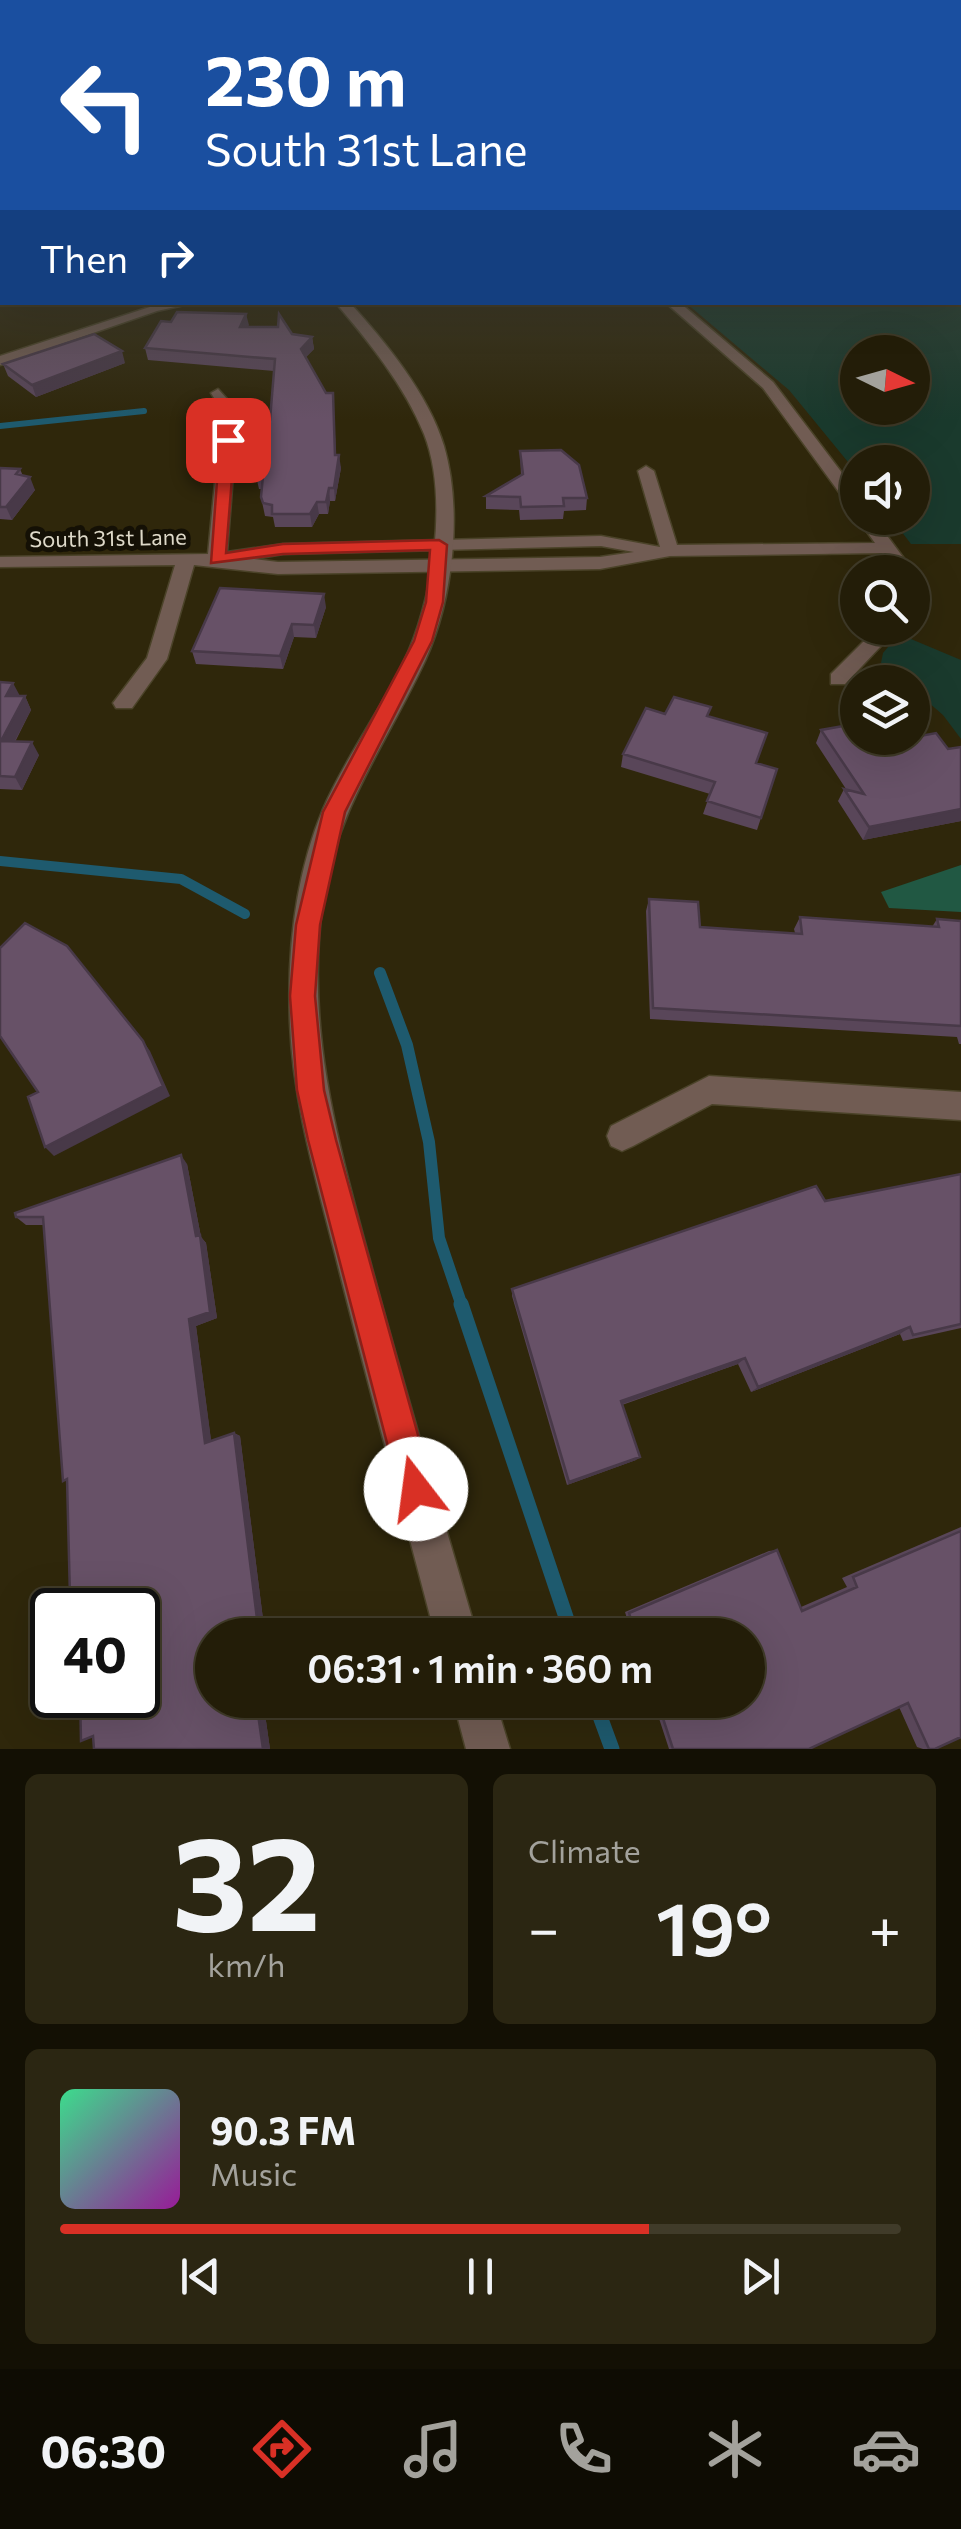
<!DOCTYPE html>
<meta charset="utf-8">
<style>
:root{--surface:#231d08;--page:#2b2612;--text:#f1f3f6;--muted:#a3a29c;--line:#403b29;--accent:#d93025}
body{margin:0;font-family:Commissioner,sans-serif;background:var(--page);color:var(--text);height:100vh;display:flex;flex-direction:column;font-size:38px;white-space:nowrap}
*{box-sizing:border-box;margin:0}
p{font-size:32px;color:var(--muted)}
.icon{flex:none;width:55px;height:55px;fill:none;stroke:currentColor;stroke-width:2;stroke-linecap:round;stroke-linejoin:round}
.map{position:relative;height:1749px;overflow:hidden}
.panel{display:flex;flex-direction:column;gap:25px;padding:25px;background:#131004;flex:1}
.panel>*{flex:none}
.guide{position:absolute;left:0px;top:0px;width:962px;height:305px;box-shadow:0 10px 40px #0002,0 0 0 2px var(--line);background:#1a4fa0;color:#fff;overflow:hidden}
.needle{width:65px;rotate:95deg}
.controls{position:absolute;left:840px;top:335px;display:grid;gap:20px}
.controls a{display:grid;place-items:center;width:90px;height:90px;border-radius:50%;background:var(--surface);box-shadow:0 10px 40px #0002,0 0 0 2px var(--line);font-size:50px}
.speed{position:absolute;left:30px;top:1588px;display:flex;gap:20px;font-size:50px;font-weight:700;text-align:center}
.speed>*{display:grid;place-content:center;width:130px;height:130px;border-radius:50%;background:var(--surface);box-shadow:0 10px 40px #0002,0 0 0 2px var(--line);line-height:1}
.speed .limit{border:5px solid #111;border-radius:15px;background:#fff;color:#111}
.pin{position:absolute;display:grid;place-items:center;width:85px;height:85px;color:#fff;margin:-42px;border-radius:20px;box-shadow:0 5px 15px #0006}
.me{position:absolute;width:110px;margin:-55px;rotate:345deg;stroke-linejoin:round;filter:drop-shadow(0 0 8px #0008)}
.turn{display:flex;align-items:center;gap:35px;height:210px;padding:0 40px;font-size:45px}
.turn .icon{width:130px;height:130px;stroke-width:2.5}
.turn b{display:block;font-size:70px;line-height:85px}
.then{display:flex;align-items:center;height:95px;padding:0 40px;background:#0003;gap:20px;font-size:38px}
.big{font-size:75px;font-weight:600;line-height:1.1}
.panel .card{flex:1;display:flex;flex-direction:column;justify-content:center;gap:15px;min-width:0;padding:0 35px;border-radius:15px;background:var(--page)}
.panel .dial{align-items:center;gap:0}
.dial b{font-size:130px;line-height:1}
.song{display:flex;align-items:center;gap:30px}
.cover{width:120px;height:120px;border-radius:15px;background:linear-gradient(135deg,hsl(150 70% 55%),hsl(300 70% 35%))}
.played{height:10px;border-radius:5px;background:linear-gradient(90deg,var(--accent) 70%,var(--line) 70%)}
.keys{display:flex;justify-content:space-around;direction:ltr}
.heat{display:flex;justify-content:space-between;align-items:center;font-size:55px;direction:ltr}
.panel .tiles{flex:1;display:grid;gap:25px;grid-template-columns:1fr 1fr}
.card:last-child{grid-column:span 2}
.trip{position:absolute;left:195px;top:1618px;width:570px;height:100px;border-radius:50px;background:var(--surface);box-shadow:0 10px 40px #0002,0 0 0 2px var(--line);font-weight:600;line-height:100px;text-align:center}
.menu{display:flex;height:160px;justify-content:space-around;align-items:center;background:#0e0c03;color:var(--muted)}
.menu .icon{width:70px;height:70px}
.menu .current{color:var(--accent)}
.menu b{font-size:45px;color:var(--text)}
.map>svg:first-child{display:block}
.green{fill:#1a3a2d;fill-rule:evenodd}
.forest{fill:#215843}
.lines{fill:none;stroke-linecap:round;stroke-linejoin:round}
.stream-far3{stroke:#1e5a6e;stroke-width:6}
.stream-far2{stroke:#1e5a6e;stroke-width:10}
.stream-far1{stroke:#1e5a6e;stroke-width:12}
.stream{stroke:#1e5a6e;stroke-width:15}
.minor-casing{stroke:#4b4329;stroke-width:3}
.tertiary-casing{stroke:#4b4329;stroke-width:3}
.minor{fill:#715c53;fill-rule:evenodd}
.tertiary{fill:#715c53;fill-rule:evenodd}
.wall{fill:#594659}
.shaded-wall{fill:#483948}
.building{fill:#675167;stroke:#483948;stroke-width:2.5}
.route{fill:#d93025;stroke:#8d1f18;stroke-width:2.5}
.labels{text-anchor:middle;stroke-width:10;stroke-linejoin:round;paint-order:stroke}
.far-street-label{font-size:22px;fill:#ded9c9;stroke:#141005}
</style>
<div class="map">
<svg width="961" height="1749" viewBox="0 0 961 1749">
<rect width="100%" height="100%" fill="#2f270b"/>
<path class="green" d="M961 175V544H911L891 518H912V462H858L857 473 789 390 686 303 960 302ZM858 352H912V408H858Z
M899 634 961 660V739L943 715 913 689 912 682H905L881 663 883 653Z"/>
<path class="forest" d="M961 865V912L889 908 881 892Z"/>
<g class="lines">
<path class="stream-far3" d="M0 426 144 411"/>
<path class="stream-far2" d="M0 861 181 879 245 914"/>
<path class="stream-far1" d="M380 973 407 1045 429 1142 439 1238 462 1306"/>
<path class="stream" d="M461 1304 572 1635
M594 1700 612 1749"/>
<g class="minor-casing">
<path id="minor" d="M165 302H198L157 311 0 365V356Z
M665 302H679L773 382 858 494V511L852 510 763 388Z
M218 389 238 411 227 552 283 544 601 536 660 547 638 471 646 466 654 471 677 545 875 543 857 518H874L914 572H896L882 553 670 556 600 569 278 574 194 565 167 659 132 708H116L113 703 147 658 175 565 0 567V557L208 554 222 411 211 393ZM601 546 634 552 600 557 278 562 254 559 283 554Z
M912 578 921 584 922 599 912 605Z
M877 628H898L845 684H831V674Z
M709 1076 961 1092V1120L712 1104 633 1146 622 1151 611 1146 607 1136 611 1126Z"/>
</g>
<g class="tertiary-casing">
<path id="tertiary" d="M335 302H349C385 341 429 395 444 446 463 512 453 599 425 661 386 745 337 807 323 902 304 1030 340 1150 373 1272 406 1394 442 1514 477 1635H435C402 1508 367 1382 335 1254 316 1179 293 1103 290 1024 287 952 295 876 323 809 345 758 379 713 403 663 433 603 449 497 424 434 404 385 369 342 335 302Z
M453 1700H495L510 1749H466Z"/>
</g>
<use href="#minor" class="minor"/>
<use href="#tertiary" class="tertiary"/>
</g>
<path class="wall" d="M246 314 248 327 312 337 314 349 306 357 326 393H333L336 455 341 468 335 501H330L328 514H319L312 527H275L273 517 265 516 261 497 262 489H259L256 476 270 420 274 371 148 360 145 348 171 322Z
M125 363 36 397 8 376 3 364Z
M520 451 587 498 586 510 564 511 563 519 520 520 519 510 486 509V496L521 476Z
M0 468 20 469 23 476 35 490 12 520 0 519Z
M326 607 316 638 294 637 283 669 196 664 192 651Z
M0 682 20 696H25L31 710 15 742 39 755 22 790 0 789Z
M711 707 708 716 756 763 777 769 757 830 703 814 710 794 621 767 623 754 665 714Z
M821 730 858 738 915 737 948 749 961 747V821L863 840 838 801 844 789H846L816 743Z
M649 899 700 927 795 933 794 929 800 917 932 927 937 919 961 921V1044H959L957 1037 650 1019 646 911Z
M187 1164 201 1237 206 1243 217 1318 196 1326 211 1441 234 1433 240 1436 265 1635H212V1700H263L270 1749 79 1597H70L67 1482 44 1225H26L16 1217Z
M961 1174V1328L903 1341 900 1334 751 1392 738 1364 622 1405 636 1460 567 1485 512 1296V1289L825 1201Z
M961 1527V1737L935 1749H923L917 1747 899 1707 809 1749H669L653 1700H748V1635H632L625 1612 769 1551 777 1550 801 1607 847 1587 842 1578Z"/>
<path class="shaded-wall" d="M246 314 249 325 243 338 240 327Z
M312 337 314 349 302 361 301 349Z
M122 351 125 363 36 397 32 385Z
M339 455 341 468 335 501 334 488Z
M30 477 35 490 12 520 6 507Z
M329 488 330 501 328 514 326 502Z
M317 502 319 514 312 527 310 514Z
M324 594 326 607 316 638 314 625Z
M292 624 294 637 283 669 280 656Z
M13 683 20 696H6Z
M25 696 31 710 8 754 1 741Z
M32 742 39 755 22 790 15 777Z
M961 809V821L863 840 869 827Z
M143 1041 150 1051 170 1096 54 1156 45 1147Z
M181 1155 187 1164 201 1237 206 1243 217 1318 196 1326 212 1447 205 1443 189 1319 196 1236Z
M910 1327 900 1334 751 1392 758 1387Z
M745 1358 738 1364 617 1406 621 1401Z
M234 1433 240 1436 265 1635H259Z
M640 1457 636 1460 567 1485 569 1482Z
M256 1700H263L270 1749H263Z"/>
<path class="building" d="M177 312 246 314 240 327H278L279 314 292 334 312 337 301 349 326 393H333L335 455H339L334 488H329L326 502H317L310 514H272V505L263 503 261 497 263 476H256L270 420 275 359 145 348 161 321 171 322Z
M94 334 122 351 32 385 3 364Z
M561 450 579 465 587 498H563L564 506 521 507 520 497 486 496 523 474 520 451Z
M0 468 20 469 16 474 30 477 6 507H0Z
M220 588 324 594 314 625 292 624 280 656 192 651Z
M0 682 13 683 6 696H25L1 741 32 742 15 777 0 776Z
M674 697 711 707 707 716 767 733 756 763 777 769 761 818 707 801 715 782 623 754 646 708 665 714Z
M854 724 858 729V738H912V734L915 737 936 733 948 749 961 747V809L869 827 844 789 864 794 821 730Z
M649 899 698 902 700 927 802 934 800 917 939 927 937 919 961 921V1026L653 1008Z
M25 923 67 946 143 1041 163 1086 45 1147 28 1097 38 1092 0 1036V948Z
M181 1155 196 1236 200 1235 210 1312 189 1319 205 1443 234 1433 259 1635H212V1700H256L263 1749H94L93 1736 81 1741 80 1695H138V1610H79V1594L70 1597 67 1479 63 1481 43 1217H16L15 1213Z
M961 1174V1324L913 1335 910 1327 758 1387 745 1358 621 1401 640 1457 569 1482 512 1289 816 1186 825 1201Z
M961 1531V1737L935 1749H929L908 1703 809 1749H673L657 1700H748V1635H636L629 1613 777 1550 802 1611 857 1587 853 1577Z"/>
<linearGradient id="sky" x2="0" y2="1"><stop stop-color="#1a1506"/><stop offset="0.42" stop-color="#47473f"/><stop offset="1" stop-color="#47473f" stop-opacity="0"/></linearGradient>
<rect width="961" height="420" fill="url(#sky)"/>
<path class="route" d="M228 436 235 440 226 553 283 544 439 540 447 545 443 602 432 641 345 812 320 925 315 996 324 1090 336 1140 433 1489 428 1501 416 1506 404 1501 399 1489 308 1140 297 1090 290 996 296 925 323 812 414 641 426 602 430 550 283 554 211 563 220 440Z"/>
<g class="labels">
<g class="far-street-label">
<text transform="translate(108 538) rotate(-1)" y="8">South 31st Lane</text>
</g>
</g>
</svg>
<div class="controls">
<a><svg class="needle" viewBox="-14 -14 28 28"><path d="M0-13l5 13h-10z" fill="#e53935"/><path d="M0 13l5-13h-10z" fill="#a3a29c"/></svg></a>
<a><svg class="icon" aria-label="sound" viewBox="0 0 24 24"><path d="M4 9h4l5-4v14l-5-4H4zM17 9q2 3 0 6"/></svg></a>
<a><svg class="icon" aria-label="search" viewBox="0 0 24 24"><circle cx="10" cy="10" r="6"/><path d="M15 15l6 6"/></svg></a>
<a><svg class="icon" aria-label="layers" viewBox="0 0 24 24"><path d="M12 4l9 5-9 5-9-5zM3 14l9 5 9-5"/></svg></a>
</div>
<div class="speed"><div class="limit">40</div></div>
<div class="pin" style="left:228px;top:440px;background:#d93025"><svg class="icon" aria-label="arrive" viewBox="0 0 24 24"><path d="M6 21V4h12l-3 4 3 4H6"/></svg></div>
<svg class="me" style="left:416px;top:1489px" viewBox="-20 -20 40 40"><circle r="19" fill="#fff"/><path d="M0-13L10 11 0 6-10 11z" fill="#d93025"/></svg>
<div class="trip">06:31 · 1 min · 360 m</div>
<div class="guide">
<div class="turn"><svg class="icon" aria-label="left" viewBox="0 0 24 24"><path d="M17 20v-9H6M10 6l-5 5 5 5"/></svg><div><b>230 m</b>South 31st Lane</div></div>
<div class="then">Then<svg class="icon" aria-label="right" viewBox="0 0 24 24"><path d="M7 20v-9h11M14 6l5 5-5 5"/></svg></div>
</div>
</div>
<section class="panel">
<div class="tiles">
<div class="card dial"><b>32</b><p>km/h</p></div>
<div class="card"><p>Climate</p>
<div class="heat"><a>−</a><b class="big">19°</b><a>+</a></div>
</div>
<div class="card">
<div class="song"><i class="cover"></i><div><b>90.3 FM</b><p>Music</p></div></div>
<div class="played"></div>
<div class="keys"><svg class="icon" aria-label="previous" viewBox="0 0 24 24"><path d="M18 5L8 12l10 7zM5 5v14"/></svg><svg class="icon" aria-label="pause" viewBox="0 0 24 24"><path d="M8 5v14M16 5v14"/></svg><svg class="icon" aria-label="next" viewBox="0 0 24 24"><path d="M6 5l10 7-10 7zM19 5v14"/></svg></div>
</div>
</div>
</section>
<nav class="menu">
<b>06:30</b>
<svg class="icon current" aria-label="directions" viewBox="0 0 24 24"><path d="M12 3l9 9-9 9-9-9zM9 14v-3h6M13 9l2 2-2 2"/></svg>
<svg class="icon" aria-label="music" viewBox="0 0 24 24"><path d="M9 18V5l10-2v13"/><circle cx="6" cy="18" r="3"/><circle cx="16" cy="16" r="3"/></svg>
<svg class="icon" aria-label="phone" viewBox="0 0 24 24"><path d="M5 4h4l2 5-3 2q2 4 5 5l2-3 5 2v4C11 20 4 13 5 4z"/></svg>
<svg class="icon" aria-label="climate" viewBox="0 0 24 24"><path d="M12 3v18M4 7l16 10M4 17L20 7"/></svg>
<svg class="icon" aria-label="car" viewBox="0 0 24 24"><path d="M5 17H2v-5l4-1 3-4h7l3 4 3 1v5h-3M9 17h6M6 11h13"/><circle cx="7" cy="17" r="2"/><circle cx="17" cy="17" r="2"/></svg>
</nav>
